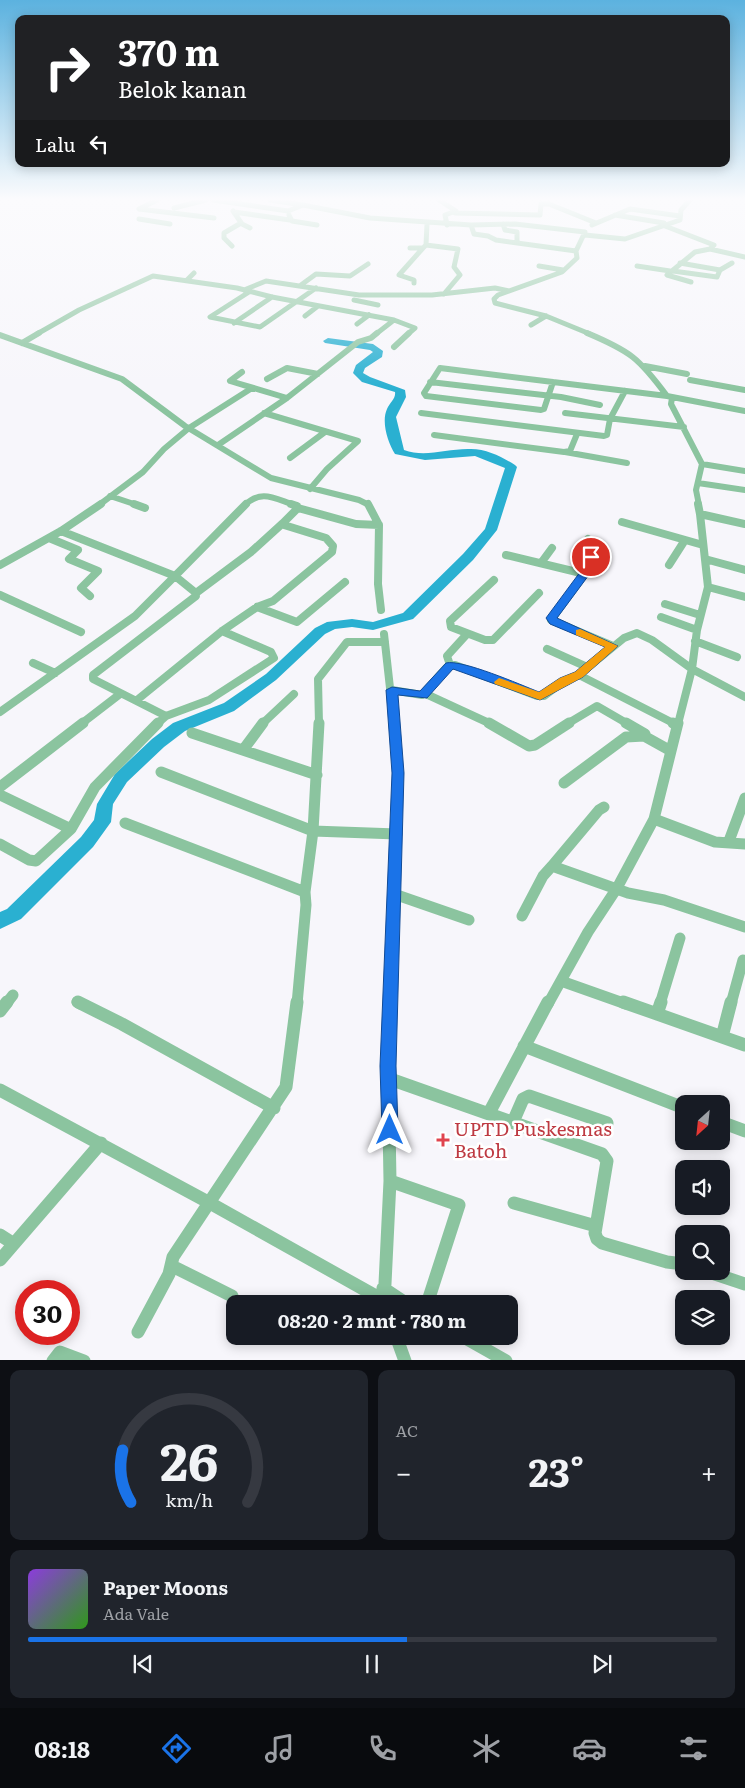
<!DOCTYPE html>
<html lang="id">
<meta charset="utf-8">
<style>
:root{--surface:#171b24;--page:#20242c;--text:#f1f3f6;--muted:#9ea1a6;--line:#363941;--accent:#1a73e8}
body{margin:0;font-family:Literata,serif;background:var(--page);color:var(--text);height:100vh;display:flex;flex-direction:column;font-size:19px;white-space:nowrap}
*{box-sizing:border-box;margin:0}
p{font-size:16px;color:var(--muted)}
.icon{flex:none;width:28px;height:28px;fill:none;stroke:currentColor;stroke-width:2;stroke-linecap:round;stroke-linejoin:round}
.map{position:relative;height:1360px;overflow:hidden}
.details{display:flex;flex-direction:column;gap:10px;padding:10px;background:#0d0f14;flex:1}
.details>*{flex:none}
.top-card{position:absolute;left:15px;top:15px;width:715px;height:152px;border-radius:10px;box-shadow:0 2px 12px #0003;background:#202124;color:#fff;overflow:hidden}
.needle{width:32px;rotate:207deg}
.tools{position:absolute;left:675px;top:1095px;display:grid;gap:10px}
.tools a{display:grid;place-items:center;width:55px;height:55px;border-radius:10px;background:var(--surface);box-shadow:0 2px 12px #0003;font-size:25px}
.speed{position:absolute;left:15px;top:1280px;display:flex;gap:10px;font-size:25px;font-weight:700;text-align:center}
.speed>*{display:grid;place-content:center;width:65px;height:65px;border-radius:50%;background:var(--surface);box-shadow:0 2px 12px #0003;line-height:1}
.speed .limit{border:8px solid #d22;background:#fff;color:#111}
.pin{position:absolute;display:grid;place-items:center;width:42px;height:42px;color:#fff;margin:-21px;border:2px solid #fff;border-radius:50%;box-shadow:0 1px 5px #0007}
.me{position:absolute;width:55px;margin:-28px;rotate:0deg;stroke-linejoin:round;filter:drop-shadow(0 0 4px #0008)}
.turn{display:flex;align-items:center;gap:18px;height:105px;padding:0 20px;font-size:22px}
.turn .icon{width:65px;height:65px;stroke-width:2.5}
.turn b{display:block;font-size:35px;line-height:42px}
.then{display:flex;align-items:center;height:48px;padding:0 20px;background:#0003;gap:10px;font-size:19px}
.big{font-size:38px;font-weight:700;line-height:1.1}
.details .card{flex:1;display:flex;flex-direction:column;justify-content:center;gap:8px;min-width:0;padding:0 18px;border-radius:10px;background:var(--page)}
.details .dial{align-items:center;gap:0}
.dial svg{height:130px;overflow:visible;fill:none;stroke:var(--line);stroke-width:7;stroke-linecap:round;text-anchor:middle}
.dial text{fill:var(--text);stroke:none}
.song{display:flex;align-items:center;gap:15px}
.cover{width:60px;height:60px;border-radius:8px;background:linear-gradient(135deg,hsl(270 70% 55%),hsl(110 70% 35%))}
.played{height:5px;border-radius:2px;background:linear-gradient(90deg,var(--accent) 55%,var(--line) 55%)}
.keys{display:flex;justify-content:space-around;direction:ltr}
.heat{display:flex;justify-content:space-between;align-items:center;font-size:28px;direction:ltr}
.details .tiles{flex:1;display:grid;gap:10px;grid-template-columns:1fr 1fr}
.card:last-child{grid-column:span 2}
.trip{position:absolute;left:226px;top:1295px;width:292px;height:50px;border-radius:10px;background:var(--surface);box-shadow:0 2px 12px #0003;font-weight:700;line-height:50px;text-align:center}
.tab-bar{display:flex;height:80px;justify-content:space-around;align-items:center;background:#090b0e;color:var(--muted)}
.tab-bar .icon{width:35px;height:35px}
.tab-bar .active{color:var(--accent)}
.tab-bar b{font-size:22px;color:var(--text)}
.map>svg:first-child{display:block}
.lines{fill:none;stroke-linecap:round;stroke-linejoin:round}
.river{fill:#2ab0d1;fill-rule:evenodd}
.minor-far4{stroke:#8bc49f;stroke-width:5}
.minor-far3{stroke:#8bc49f;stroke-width:6}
.minor-far2{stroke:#8bc49f;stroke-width:8}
.minor-far1{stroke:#8bc49f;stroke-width:11}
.minor{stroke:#8bc49f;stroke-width:13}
.route{fill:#1a73e8;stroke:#114b97}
.slow{fill:#f59e0b}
.health-dot{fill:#e0444e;stroke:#fff;stroke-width:2}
.labels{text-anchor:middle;stroke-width:5;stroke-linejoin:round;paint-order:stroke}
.near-health-label{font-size:19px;fill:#be3a42;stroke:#fff;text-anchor:start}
</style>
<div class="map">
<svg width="745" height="1361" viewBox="0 0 745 1361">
<rect width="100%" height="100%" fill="#f7f6fb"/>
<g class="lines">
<path class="river" d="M328 338 373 344 383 351 382 357 365 368 363 373 370 377 405 390 406 397 396 417 404 450C426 458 448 448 471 449 487 449 502 457 515 465L517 467 497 530 473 560 413 619 373 630 352 627 335 629 325 634 276 680 234 711 185 731 164 747 127 782 113 804 111 822 93 847 21 919 0 929V912L7 909 81 837 94 820 97 804 115 774 152 739 173 723 224 703 266 674 315 628 327 622 352 619 373 622 403 613 463 554 485 529 505 468 475 456 425 460 395 454C388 443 381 422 387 409 390 402 396 399 395 392L362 382 353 373 356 365 373 352 370 350 325 343 323 341Z"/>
<path class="minor-far4" d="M157 200 139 209 214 218
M213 200 288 211 303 205 370 218 471 225 474 234 488 236 496 240 576 251 577 258 562 272 498 295 494 299 495 303 546 316 590 334
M270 200 303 205
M439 200 456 211 445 215 447 225
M174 208 206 200
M233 211 242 224 250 228
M234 212 290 220
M455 213 540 215 541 204H549L596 223
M289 215 292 221 317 225
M615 215 664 223
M139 219 170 224
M503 224 505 230 517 232V242
M471 225 515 224 585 232 576 251
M592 225 630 209 680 216
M665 226 714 245 710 249 695 252 667 275 691 282
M585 235 625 239 680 220 681 210 690 200
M426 245 458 249 454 267 460 275 444 294
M232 246 224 238V233L241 223
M410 248H423L426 245 427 224
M710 249 745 257
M680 263 720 270
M539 266 563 270
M637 266 670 271
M673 271 717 277 720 270 732 263
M187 280 194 273
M414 283V280L399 275 423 248
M301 285 316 274 350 276 368 264
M244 290 266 281 359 295H432L495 288 509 291
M249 292 210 317 260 327 316 288
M354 300 378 305
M305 316 318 306
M394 320 415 328 408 334
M234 323 272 297
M357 324 369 315
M531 325 546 316
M37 334 79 310 153 276 237 288 272 297 394 320 376 334"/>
<path class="minor-far3" d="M587 333C630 351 639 358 667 396L745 411
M0 335 122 379 185 426 271 478 359 500 369 505
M22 343 39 333
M394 347 409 333
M645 366 687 374
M440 368 553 382 544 409 541 410 426 396 424 393Z
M242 372 230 381 287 398
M267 379 287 368 318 374
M690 380 745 390
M430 382 561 397 600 405
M553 382 667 396
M672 398 671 404 702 464 696 490 699 505
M264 413 358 441 327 469 310 489
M421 413 604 436 607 435 610 419 625 391
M565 413 684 427
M434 435 564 452 570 451 577 434
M218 445 287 398 358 342 371 338 377 333
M565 452 627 463
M290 458 325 432
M702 464 745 471
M698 483 745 490
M110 496 137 505
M99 505 143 472 164 449 189 428 252 388
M245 505C261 489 275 499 295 505"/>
<path class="minor-far2" d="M134 504 145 508
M368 504 379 525 378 584 381 610
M698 504 700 514
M298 508 356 524 379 525
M622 522 703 545
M49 538 78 550 69 559 98 571 81 588 90 596
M588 539 579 552 595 560 551 620 613 646
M506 555 585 574
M705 559 745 570
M541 563 552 548
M0 565 61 531 101 504
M669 565 685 540
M494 580 450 621 451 627 485 640H493L539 593
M708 587 745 597
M196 593 251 552 283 523
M0 595 81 632
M665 604 700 615
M257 607 297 622 345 582
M661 617 697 630
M384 634 394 724
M695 641 737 657
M547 649 587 667
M33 663 55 673
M450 665 447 656 467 634
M579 675 675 724
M392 690 422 695 447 667 455 665 537 696H544L564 681 579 675 624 638 637 633 652 640 692 669 745 697
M426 694 491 724
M137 700 222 631 257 607 273 601 332 552 333 546 326 538 284 525 283 523 296 510 297 506 291 504
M0 712 135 616 175 576 61 531
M166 716 93 679V675L196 596V593L175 576 246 504
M81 724 120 694
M157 724 166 716 209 700 274 658 271 652 222 631
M262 724 294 694
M319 724 318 679 347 642H385
M567 724 597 706 628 724
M678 724 692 669 697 630 708 587 700 514 745 524"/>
<path class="minor-far1" d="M489 723 529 746 535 745 569 723
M626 723 645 734
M673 723 677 725
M192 733 317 775
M243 750 263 723
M161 772 313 831 397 834
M564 783 626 737 644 736 671 751
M0 787 83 723
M0 795 71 829 95 787 158 723
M604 807 599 810 552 866 628 893 664 900 745 927
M654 819 715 842 745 844
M125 823 305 892 306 905 297 1004
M729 841 745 798
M0 844 29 860 36 861 71 829
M305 892 313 831 319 723
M394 894 469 920
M522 916 543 876 552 866
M561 981 626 1004
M77 1002 80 1004
M6 1004 13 995
M390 1004 398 773 394 723
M548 1004 588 932 617 888 654 819 678 723
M660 1004 680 938
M731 1004 743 960"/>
<path class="minor" d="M78 1002 122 1024 274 1108
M623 1002 745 1045
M0 1011 7 1002
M657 1014 661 1002
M722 1037 731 1002
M524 1046 684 1108
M390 1079 602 1154 607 1161 595 1233 597 1239 602 1243 667 1262 684 1264
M0 1090 208 1202 383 1300
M489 1113 548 1002
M513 1122 523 1099 529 1096 607 1123
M721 1122 745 1131
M390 1181 459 1205 427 1304
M514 1203 596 1226
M0 1235 14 1244
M0 1260 101 1143
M172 1266 232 1296
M706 1271 745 1284
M383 1288 407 1304
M384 1304 390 1181 388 1066 390 1002
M138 1332 169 1274 173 1257 286 1087 297 1002
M396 1336 405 1361
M462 1336 506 1361
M53 1361 60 1352 84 1361"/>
</g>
<linearGradient id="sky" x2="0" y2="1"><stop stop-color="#5cb2df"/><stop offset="0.51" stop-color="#fbfbfd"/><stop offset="1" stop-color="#fbfbfd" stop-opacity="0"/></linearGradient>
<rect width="745" height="390" fill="url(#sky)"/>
<path class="route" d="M588 555H595L600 560 557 618 618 646 583 677 540 700 453 669 427 698 398 695 404 773 396 1066 398 1130 396 1136 390 1138 384 1136 382 1130 380 1066 392 773 386 690 392 687 420 691 446 663C462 659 521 685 539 692L560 678 575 672 605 647 550 624 546 618 589 560 586 557Z"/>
<path class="slow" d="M580 629 618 646 583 677 540 700 495 684 494 682 499 678 539 692 560 678 575 672 605 647 576 635V630Z"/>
<path class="health-dot" d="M440.5 1132.5h5v5h5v5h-5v5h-5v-5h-5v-5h5z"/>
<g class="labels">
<g class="near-health-label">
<text x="454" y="1136">UPTD Puskesmas<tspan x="454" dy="22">Batoh</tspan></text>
</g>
</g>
</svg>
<div class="tools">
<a><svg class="needle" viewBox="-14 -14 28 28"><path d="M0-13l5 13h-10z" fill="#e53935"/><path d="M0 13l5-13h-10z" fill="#9ea1a6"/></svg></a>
<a><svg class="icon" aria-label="sound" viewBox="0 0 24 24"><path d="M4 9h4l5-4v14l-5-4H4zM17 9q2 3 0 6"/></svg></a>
<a><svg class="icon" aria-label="search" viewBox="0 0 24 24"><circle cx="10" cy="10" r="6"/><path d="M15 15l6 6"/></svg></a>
<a><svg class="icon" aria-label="layers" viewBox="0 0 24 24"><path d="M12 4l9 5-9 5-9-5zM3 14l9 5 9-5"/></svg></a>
</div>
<div class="speed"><div class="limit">30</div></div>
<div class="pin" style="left:591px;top:557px;background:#d93025"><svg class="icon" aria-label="arrive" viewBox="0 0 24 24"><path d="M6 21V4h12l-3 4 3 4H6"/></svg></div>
<svg class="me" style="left:390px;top:1130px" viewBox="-20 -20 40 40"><path d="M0-17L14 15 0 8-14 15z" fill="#1a73e8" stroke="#fff" stroke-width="4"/></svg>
<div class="trip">08:20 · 2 mnt · 780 m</div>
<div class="top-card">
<div class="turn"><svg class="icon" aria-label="right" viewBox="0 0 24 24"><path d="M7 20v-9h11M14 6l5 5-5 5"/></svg><div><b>370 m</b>Belok kanan</div></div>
<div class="then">Lalu<svg class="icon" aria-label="left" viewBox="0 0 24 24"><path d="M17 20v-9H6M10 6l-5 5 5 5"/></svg></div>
</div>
</div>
<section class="details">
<div class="tiles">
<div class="card dial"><svg viewBox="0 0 100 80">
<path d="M14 69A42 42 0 1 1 86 69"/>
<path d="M14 69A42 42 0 0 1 9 37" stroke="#1a73e8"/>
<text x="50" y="56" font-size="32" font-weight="700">26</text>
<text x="50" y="72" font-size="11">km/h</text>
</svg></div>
<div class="card"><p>AC</p>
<div class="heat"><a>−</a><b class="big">23°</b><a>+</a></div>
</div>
<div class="card">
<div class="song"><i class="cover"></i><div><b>Paper Moons</b><p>Ada Vale</p></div></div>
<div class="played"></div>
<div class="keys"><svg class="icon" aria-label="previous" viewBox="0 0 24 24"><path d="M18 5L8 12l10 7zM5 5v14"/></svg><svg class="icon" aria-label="pause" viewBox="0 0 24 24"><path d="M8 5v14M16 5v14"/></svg><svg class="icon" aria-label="next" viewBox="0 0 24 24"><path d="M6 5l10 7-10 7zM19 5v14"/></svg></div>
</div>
</div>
</section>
<nav class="tab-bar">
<b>08:18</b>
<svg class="icon active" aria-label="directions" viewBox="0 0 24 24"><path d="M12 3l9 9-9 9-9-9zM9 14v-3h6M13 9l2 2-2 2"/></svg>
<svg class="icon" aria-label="music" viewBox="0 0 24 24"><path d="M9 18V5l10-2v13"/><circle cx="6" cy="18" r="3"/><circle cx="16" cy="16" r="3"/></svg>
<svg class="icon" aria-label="phone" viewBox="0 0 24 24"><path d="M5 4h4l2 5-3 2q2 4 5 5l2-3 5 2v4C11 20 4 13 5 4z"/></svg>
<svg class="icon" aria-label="climate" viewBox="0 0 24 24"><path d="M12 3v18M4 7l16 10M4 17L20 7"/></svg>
<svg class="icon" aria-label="car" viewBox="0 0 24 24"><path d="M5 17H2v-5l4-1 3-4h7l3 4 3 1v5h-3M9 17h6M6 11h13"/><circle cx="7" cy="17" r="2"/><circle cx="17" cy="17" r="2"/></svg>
<svg class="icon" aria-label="filters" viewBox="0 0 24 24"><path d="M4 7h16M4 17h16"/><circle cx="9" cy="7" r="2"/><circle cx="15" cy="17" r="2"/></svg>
</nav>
